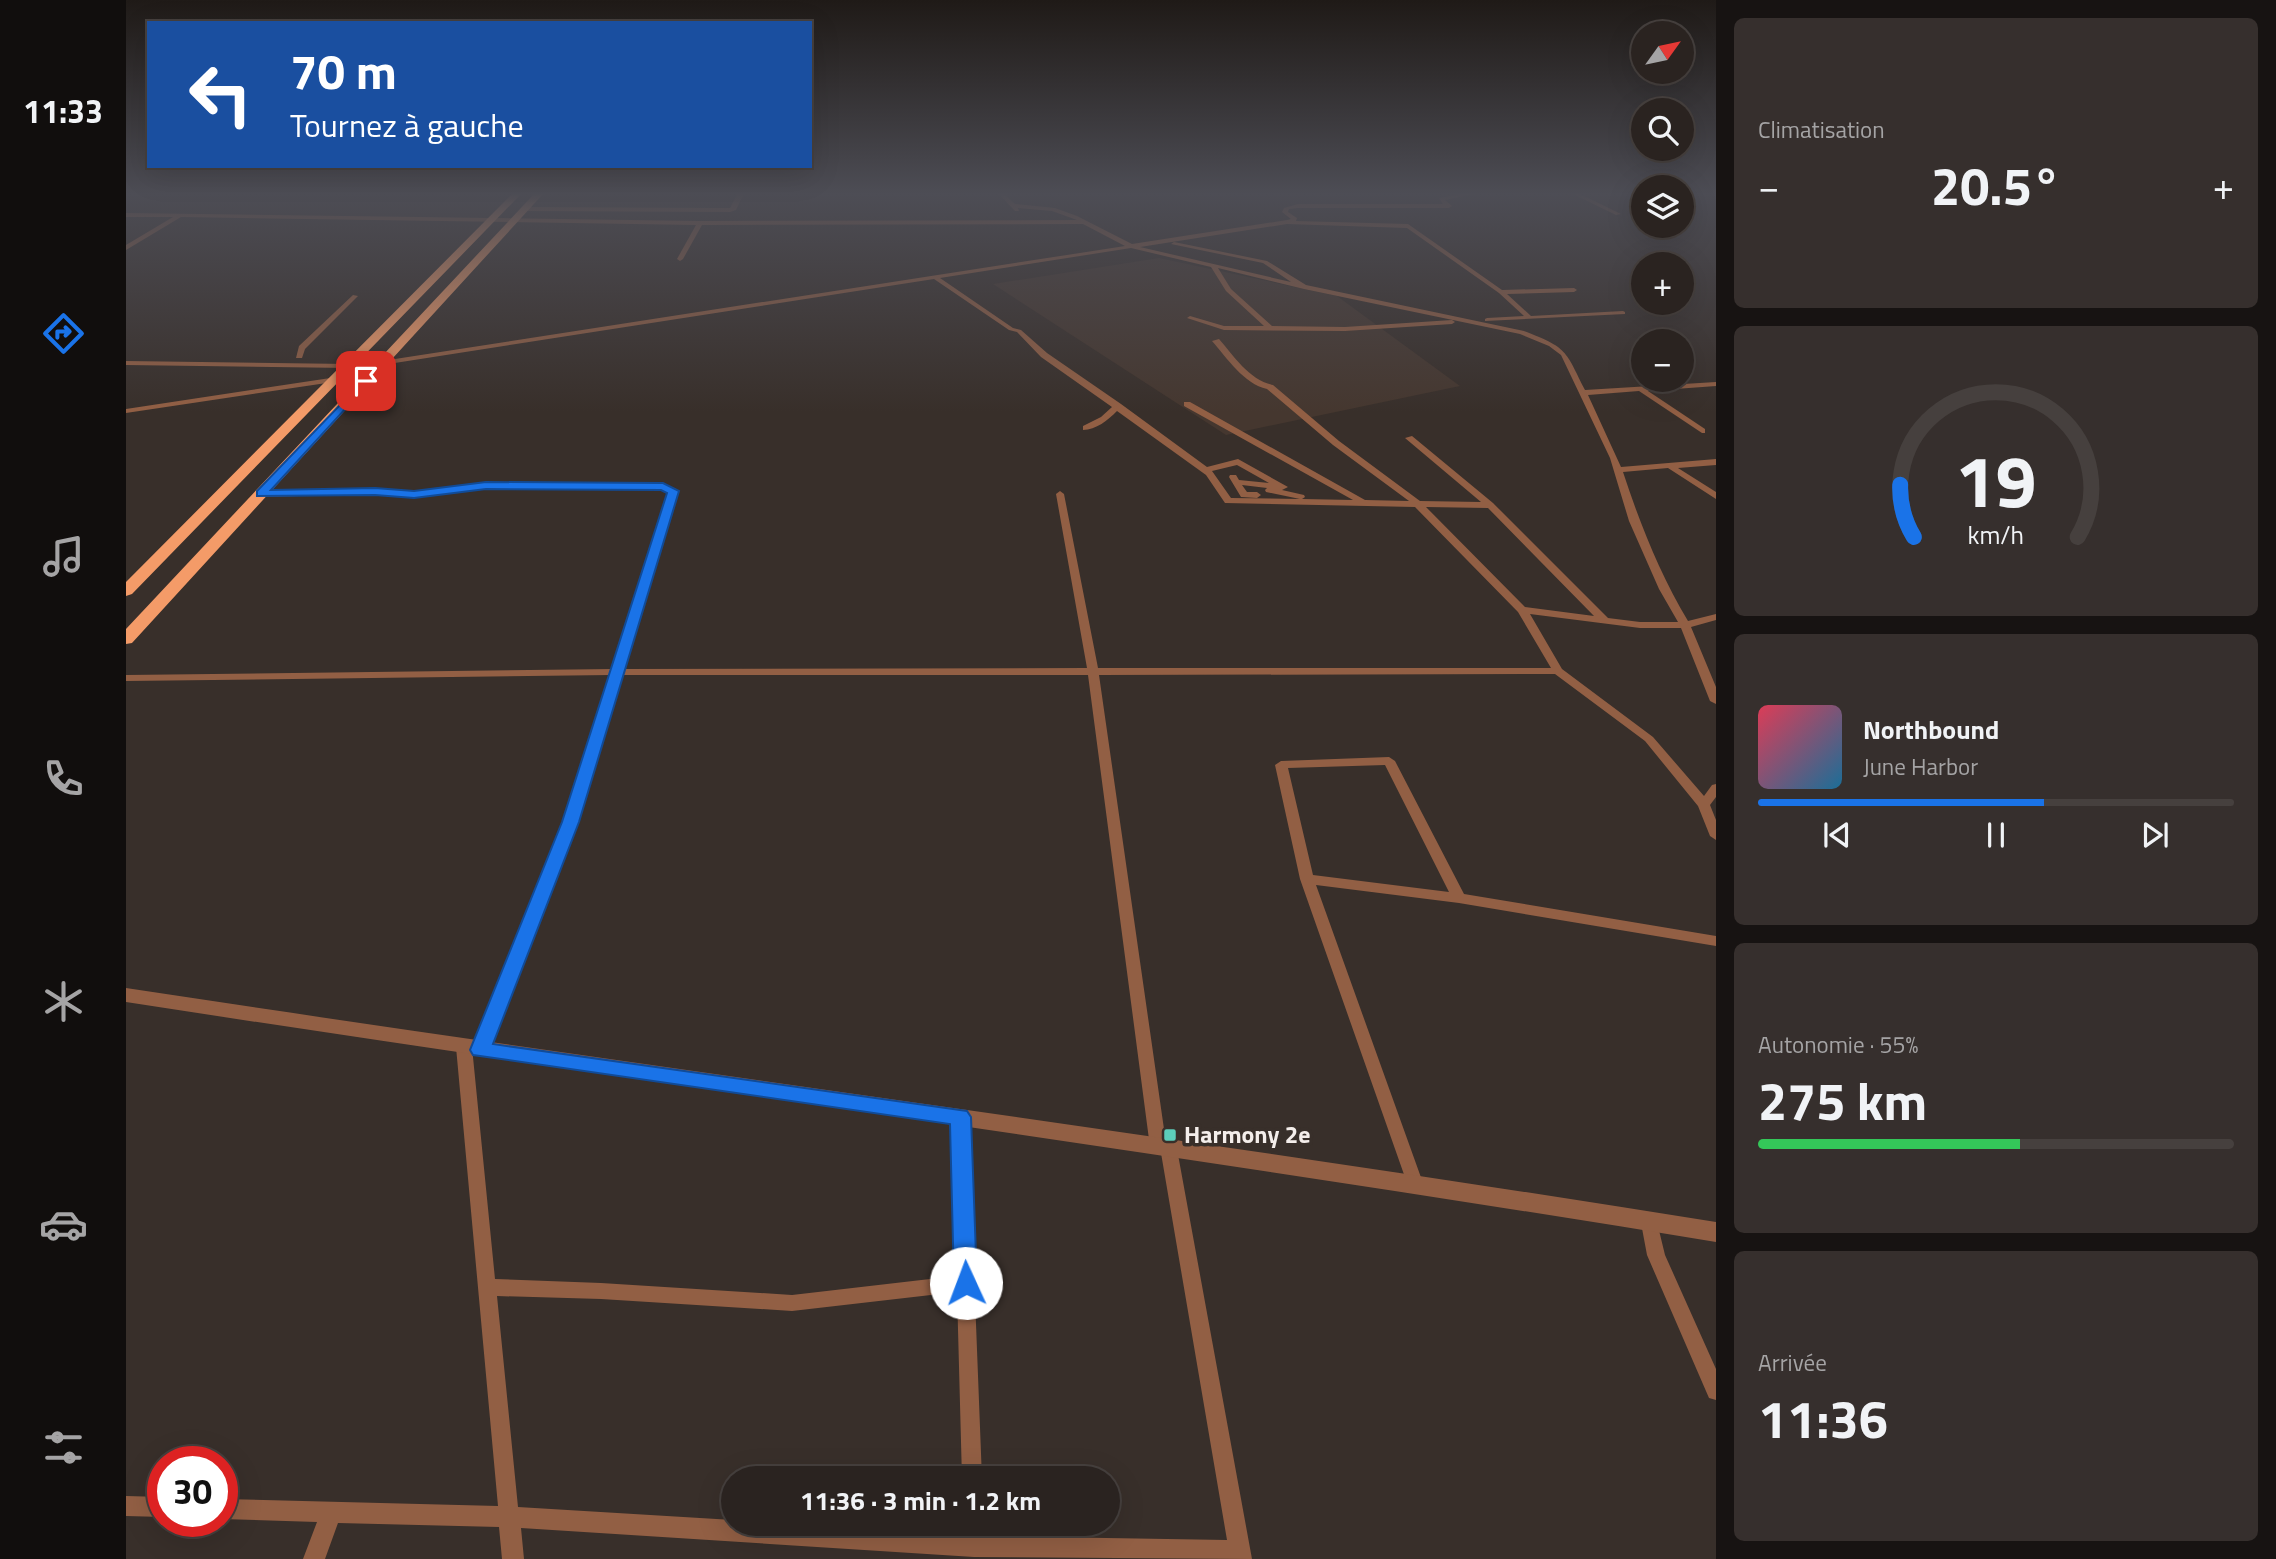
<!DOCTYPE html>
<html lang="fr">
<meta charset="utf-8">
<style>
:root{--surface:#2a2320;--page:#362f2d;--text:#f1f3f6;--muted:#a5a4a5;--line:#46403e;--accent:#1a73e8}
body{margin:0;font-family:"Titillium Web",sans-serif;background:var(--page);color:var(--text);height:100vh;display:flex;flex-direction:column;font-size:26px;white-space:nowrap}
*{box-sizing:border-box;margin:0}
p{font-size:23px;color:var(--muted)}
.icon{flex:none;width:38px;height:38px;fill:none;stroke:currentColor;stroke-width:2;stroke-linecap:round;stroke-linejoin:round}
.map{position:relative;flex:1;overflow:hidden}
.details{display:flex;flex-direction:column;gap:18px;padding:18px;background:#171312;width:560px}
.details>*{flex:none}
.guide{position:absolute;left:21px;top:21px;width:665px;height:147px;border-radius:0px;box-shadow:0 7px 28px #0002,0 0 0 2px var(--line);background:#1a4fa0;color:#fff;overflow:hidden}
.needle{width:46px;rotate:57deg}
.fabs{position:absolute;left:1505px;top:21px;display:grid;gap:14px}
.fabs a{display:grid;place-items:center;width:63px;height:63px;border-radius:50%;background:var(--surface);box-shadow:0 7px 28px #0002,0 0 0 2px var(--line);font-size:35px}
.speed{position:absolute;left:21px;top:1446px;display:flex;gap:14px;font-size:35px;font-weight:700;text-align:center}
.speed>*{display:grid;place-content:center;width:91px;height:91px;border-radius:50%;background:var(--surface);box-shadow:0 7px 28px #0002,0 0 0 2px var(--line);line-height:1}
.speed .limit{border:10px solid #d22;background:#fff;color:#111}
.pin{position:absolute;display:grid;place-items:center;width:60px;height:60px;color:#fff;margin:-30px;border-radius:14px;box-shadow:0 4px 10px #0006}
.me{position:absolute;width:77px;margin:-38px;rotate:358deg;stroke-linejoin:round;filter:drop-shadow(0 0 5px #0008)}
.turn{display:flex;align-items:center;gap:24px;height:147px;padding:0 28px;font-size:32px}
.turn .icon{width:91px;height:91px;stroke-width:2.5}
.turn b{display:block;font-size:49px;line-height:60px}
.big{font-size:52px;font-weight:700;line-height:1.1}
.details .widget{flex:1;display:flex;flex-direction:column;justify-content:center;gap:10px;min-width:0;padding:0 24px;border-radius:10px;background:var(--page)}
.details .dial{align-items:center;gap:0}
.dial svg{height:182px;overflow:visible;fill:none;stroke:var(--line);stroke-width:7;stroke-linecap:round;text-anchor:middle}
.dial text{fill:var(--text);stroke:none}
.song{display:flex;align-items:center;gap:21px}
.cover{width:84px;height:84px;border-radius:10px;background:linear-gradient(135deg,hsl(350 70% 55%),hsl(200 70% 35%))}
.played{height:7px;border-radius:4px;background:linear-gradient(90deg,var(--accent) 60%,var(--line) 60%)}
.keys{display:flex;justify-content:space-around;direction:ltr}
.heat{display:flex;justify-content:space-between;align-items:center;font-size:38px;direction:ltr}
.charge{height:10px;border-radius:5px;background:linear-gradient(90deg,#34c759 55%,var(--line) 0)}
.trip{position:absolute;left:595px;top:1466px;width:399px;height:70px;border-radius:35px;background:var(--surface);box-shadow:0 7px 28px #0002,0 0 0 2px var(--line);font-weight:700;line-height:70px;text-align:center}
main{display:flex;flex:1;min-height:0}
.tabs{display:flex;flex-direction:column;width:126px;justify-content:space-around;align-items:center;background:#110e0d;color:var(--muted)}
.tabs .icon{width:49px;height:49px}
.tabs .selected{color:var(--accent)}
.tabs b{font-size:32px;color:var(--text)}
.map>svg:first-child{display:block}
.built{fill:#45372f}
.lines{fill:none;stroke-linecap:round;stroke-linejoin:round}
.minor{fill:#925f44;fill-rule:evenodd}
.tertiary{fill:#925f44;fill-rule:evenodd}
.trunk{fill:#f49b68;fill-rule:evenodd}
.route{fill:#1a73e8;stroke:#114b97;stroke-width:2}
.poi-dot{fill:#5cceba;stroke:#382f2a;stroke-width:2.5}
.labels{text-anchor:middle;stroke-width:7;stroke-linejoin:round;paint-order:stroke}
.near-poi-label{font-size:24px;font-weight:bold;fill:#f4eeeb;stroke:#382f2a;text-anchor:start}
</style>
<main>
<nav class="tabs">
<b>11:33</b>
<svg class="icon selected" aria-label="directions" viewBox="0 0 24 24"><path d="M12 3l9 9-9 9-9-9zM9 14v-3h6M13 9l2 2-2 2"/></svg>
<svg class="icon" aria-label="music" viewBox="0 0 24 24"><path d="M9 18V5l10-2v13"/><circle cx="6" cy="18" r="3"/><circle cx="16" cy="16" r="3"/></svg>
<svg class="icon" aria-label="phone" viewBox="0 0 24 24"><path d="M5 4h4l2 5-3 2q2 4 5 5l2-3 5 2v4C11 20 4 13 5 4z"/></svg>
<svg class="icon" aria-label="climate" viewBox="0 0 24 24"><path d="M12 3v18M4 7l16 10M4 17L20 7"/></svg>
<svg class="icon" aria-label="car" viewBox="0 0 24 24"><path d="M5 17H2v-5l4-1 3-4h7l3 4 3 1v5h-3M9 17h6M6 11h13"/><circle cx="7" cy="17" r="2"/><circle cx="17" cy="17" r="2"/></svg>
<svg class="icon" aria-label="filters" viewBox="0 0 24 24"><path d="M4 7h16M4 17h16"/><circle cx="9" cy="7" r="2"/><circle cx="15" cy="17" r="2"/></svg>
</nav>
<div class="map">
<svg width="1590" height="1559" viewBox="0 0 1590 1559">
<rect width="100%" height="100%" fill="#382f2a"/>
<path class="built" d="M1033 258 1211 296 1334 386 1100 435 867 284Z"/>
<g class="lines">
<path class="minor" d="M612 193H618L610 210 604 212 399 211 396 209 399 207 604 208Z
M872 193H877L889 204 929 208 951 216 1006 244 1161 220 1165 219 1156 212 1158 208 1172 204H1317L1313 198 1339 193H1353L1319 200 1326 206 1323 208H1172L1163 209 1162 212 1171 218 1170 221 1282 224 1376 290 1448 288 1451 290 1448 292 1381 294 1405 316 1497 311 1499 312V314L1359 321V319L1361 318 1398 316 1373 293 1281 228 1161 224 1014 247 1165 282 1137 263 1045 244 1048 242 1141 261 1180 285 1398 331C1442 348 1439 350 1459 390L1590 382V386L1522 391 1579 429V433H1576L1513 391 1462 395 1495 467 1590 459V465L1552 468 1590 492V499L1542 468 1497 472C1514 524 1534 574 1562 621L1590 614V620L1565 627 1590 687V704L1584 701 1555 628H1514L1404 614 1436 669 1527 737 1578 796 1586 785 1590 784V797L1584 805 1590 820V840L1584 836 1572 806 1519 741 1429 674 973 675 1040 1143 1049 1144 1051 1149 1126 1559 848 1557 395 1528 398 1559H376L373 1527 212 1523 199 1559H177L191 1522 96 1519V1499L372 1506 330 1047 333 1043 338 1041 343 1043 346 1047 369 1279 475 1283 666 1295 830 1276 826 1117 828 1112 834 1110 840 1112 842 1117 856 1479H836L831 1292 666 1311 475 1299 371 1296 392 1507 607 1520V1524H668L837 1535 838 1524H858L859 1536 1101 1540 1035 1153 1026 1152 1024 1147 962 675H496L451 822 362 1050 359 1054 354 1056 349 1054 346 1050 439 822 485 675 0 681V675L487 669 542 492 535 489H360L288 498 249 494 135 497 131 494 135 491 249 488 288 492 360 483H537L550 489 551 491 498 669 961 668 930 494 934 491 938 494 972 668H1425L1392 612 1289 507 1099 503 1080 475 991 411C982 420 970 430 957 430V426L975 417 986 407 915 357 891 332 883 330 808 279 256 365 252 363 256 361 999 246 957 224 576 225 557 259 554 261 551 259 570 225 55 217 0 250V245L47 217H0V213L574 221 951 220 926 211 892 208 893 211H889ZM1005 248 1085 267 1100 291 1138 326H1098L1064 316 1061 318 1098 330 1219 331 1326 324 1329 322 1326 320 1219 327 1146 326 1105 289 1092 268 1178 289 1394 334 1423 346 1435 355 1484 458 1503 521 1533 589 1552 622H1514L1482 618 1367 503 1286 436 1279 438 1355 502 1294 501 1213 441 1147 385C1123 380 1108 356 1093 339L1086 341C1101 358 1118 384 1141 389L1207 445 1283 501 1239 500 1064 402H1058V406L1227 500 1176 499 1179 497 1178 495 1156 490 1162 487 1112 459 1081 467 995 404 921 353 895 330 887 328 814 278ZM1111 465 1143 483 1113 480 1110 475H1104L1103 477 1115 497 1131 498 1135 495 1131 492H1121L1116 485 1141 488 1139 490 1140 492 1174 499 1105 498 1086 471ZM1300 507 1362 508 1468 616 1399 607Z
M1445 193H1452L1495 214 1490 215Z
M227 295 232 296 179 349 176 358H170L173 346Z
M0 361 223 364 227 366 223 368 0 365Z
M211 377H214V381L0 413V409Z
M1263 757 1269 761 1338 894 1590 936V946L1333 903 1190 885 1297 1183 1295 1188 1289 1190 1283 1188 1281 1183 1174 879 1149 765 1155 761ZM1259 765 1323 892 1187 875 1162 768Z
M1524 1215 1530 1218 1539 1255 1590 1369V1400L1583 1398 1521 1255 1515 1223 1518 1218Z
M0 1496 37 1497V1517L0 1516Z"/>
<path class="tertiary" d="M0 988C530 1069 1061 1137 1590 1222V1242C1061 1155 530 1084 0 1002Z"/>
<path class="trunk" d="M387 193H396L6 594 0 596V582Z
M409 193H418L6 643 0 644V629Z"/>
</g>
<linearGradient id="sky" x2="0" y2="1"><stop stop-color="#1f1a17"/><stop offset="0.47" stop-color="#4d4d55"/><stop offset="1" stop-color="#4d4d55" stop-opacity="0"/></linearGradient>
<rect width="1590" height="412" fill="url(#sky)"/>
<path class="route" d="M240 378 245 381 243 383 145 490 249 488 288 491 360 482 537 483 553 491 453 822 367 1044 841 1111 845 1117 851 1283 848 1291 840 1294 831 1291 828 1283 824 1124 347 1055 344 1050 436 822 541 493 535 490 360 489 288 498 249 495 131 496V491Z"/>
<rect class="poi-dot" x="1037" y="1128" width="14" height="14" rx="3.5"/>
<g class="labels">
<g class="near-poi-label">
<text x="1058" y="1143">Harmony 2e</text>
</g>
</g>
</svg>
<div class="fabs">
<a><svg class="needle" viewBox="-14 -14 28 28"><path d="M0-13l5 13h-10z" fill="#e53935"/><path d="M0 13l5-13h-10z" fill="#a5a4a5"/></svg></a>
<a><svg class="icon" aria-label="search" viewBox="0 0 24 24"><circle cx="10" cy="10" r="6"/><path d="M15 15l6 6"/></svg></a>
<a><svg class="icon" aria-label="layers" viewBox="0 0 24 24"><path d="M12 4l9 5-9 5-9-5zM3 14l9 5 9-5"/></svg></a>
<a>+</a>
<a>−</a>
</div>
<div class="speed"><div class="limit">30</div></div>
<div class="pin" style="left:240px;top:381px;background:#d93025"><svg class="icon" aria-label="arrive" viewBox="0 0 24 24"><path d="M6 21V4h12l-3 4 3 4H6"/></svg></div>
<svg class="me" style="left:840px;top:1283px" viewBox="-20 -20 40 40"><circle r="19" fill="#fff"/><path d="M0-13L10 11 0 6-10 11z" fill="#1a73e8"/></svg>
<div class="trip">11:36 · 3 min · 1.2 km</div>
<div class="guide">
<div class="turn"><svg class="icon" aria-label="left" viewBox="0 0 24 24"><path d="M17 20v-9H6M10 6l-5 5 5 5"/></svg><div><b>70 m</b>Tournez à gauche</div></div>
</div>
</div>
<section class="details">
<div class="widget"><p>Climatisation</p>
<div class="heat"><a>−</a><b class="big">20.5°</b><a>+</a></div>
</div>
<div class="widget dial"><svg viewBox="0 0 100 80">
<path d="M14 69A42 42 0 1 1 86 69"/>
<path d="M14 69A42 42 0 0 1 8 46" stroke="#1a73e8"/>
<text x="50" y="56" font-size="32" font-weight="700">19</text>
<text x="50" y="72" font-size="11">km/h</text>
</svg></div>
<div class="widget">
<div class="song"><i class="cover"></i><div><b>Northbound</b><p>June Harbor</p></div></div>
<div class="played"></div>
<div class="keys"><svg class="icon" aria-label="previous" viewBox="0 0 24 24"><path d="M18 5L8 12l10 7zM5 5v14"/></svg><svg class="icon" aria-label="pause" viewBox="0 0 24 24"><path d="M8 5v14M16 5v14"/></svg><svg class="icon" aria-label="next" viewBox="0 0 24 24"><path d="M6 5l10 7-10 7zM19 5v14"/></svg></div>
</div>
<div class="widget"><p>Autonomie · 55%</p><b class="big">275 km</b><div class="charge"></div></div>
<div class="widget"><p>Arrivée</p><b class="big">11:36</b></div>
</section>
</main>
